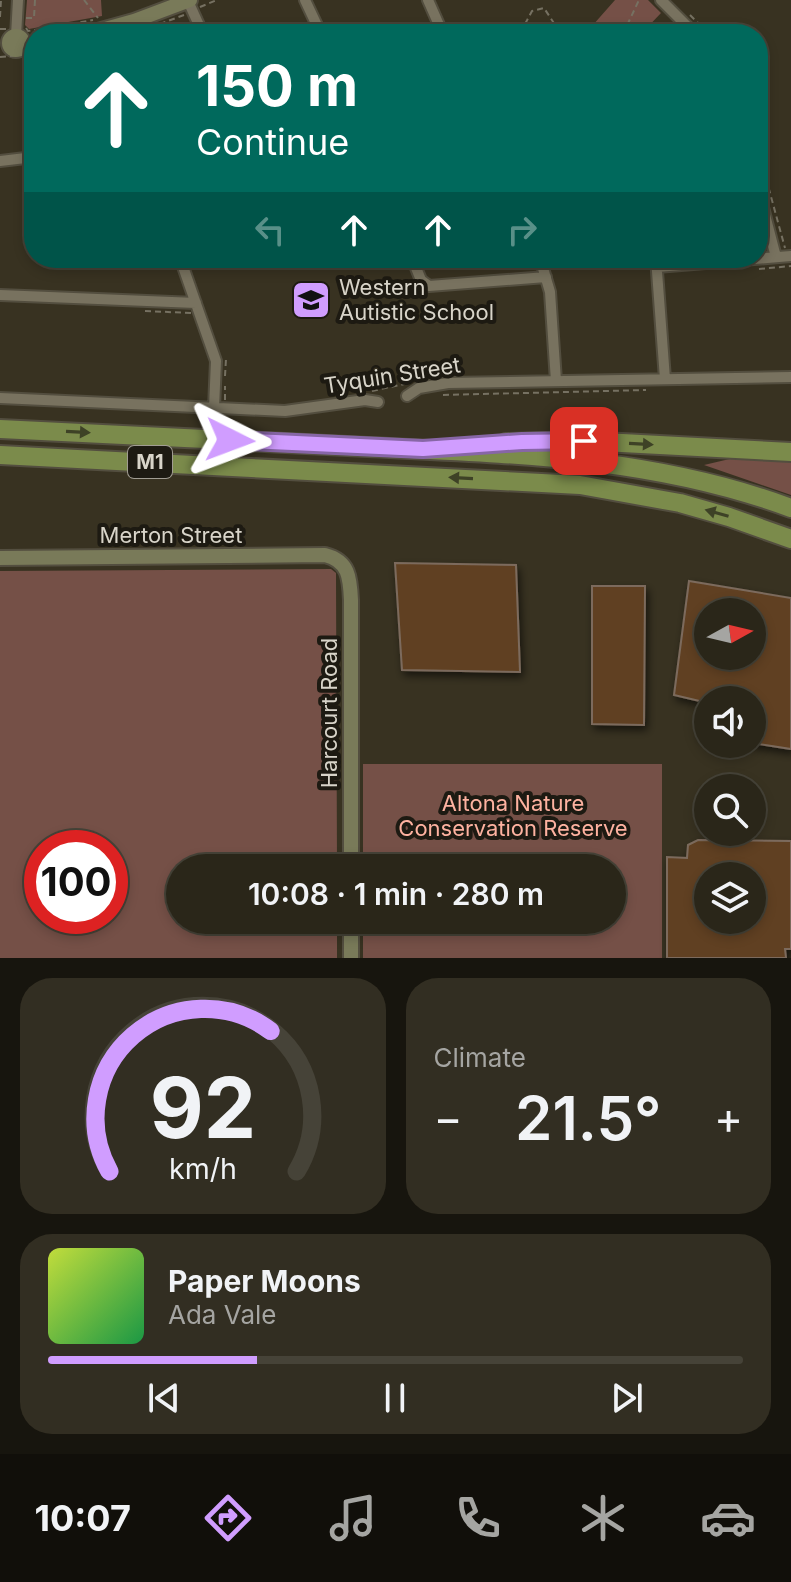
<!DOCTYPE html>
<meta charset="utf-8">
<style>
:root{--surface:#2a2619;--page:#322e22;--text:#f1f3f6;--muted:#a5a5a2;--line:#464338;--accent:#d09dff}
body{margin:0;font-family:Inter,sans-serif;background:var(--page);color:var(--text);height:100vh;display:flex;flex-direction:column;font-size:30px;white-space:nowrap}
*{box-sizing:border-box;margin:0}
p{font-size:26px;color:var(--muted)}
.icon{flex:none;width:44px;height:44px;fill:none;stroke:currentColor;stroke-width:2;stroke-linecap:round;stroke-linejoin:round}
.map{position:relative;height:958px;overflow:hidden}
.drawer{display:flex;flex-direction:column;gap:20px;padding:20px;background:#17150e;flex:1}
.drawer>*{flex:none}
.banner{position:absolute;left:24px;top:24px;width:744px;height:244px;border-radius:32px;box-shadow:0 4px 12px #0003,0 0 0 2px var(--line);background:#00695c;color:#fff;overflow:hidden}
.needle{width:52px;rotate:82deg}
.fabs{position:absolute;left:694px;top:598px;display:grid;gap:16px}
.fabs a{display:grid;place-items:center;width:72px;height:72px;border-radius:50%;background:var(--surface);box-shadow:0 4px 12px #0003,0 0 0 2px var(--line);font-size:40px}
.speed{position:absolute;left:24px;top:830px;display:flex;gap:16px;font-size:40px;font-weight:700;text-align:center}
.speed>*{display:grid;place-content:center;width:104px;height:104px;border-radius:50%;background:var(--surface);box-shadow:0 4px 12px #0003,0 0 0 2px var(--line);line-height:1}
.speed .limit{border:12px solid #d22;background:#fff;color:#111}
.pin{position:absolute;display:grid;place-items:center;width:68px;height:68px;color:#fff;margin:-34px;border-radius:16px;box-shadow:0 4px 12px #0006}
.me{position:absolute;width:88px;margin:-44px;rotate:93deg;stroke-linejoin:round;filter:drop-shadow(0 0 6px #0008)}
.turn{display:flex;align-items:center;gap:28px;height:168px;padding:0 40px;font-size:36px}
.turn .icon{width:104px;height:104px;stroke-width:2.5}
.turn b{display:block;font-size:56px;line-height:68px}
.lanes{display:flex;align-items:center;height:76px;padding:0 40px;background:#0003;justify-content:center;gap:40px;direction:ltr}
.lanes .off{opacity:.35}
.big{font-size:60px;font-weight:600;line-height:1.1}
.drawer .tile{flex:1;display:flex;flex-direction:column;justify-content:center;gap:12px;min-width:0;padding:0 28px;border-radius:32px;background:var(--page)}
.drawer .dial{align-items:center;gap:0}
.dial svg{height:208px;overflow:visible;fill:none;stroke:var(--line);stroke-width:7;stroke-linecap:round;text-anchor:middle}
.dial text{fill:var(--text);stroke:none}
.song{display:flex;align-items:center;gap:24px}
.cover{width:96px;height:96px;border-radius:12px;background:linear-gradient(135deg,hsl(70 70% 55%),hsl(140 70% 35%))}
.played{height:8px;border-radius:4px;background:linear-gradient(90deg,var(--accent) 30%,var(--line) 30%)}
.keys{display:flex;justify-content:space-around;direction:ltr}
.heat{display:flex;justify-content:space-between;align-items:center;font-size:44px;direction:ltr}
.drawer .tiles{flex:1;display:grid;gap:20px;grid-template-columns:1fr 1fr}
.tile:last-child{grid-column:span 2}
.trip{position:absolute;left:166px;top:854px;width:460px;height:80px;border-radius:40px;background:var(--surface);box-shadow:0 4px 12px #0003,0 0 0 2px var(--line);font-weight:600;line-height:80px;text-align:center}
.menu{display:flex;height:128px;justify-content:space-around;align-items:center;background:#110f0a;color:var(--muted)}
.menu .icon{width:56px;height:56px}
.menu .selected{color:var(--accent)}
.menu b{font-size:36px;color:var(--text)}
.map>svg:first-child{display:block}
.green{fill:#755047;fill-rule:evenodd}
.building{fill:#604021;stroke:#7c6b5d;stroke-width:2;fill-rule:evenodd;filter:url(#shadow)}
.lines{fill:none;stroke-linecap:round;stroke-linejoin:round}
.street-casing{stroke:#534e3f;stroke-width:14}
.secondary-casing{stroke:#534e3f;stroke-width:18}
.highway-casing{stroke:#534e3f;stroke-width:22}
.path{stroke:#767162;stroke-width:2;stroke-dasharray:6 4;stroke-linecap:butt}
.street{stroke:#78725f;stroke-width:10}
.secondary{stroke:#797a59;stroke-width:14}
.highway{stroke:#7b8b4b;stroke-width:18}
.oneway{fill:#3e4226}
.route-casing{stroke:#8766a6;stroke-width:20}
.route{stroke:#d09dff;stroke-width:14}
.labels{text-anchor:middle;stroke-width:8;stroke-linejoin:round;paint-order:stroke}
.shield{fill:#1d1a12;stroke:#a09c92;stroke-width:2}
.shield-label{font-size:20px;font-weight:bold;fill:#d8d4c9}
.poi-label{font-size:22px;fill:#d8d4c9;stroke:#1d1a12;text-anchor:start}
.street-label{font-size:22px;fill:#d8d4c9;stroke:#1d1a12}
.park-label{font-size:22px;fill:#feb2a0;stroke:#1d1a12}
</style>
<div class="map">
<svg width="791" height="958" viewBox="0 0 791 958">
<defs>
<filter id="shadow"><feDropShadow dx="2.5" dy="4.5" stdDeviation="4" flood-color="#0009"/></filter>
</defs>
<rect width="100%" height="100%" fill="#383221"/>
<path class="green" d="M27 0H101L102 16 29 29 25 25Z
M615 0H648L661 13 641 34H585Z
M738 457 791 460V495L704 465Z
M331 569 336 573 337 868H180V920H337V958H0V571ZM42 848H110V916H42Z
M363 764H662V958H363V920H612V868H363Z"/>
<path class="building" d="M395 563 516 565 520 672 402 670Z
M689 581 791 598V749L752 743V700H708V703L674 695ZM708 612H752V656H708Z
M592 586H645L644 725 592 724Z
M704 703H708V736L699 734Z
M698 840 791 841V949H785L786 958H667V857L687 858 688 845ZM708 876H752V920H708Z"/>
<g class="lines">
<g class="street-casing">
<path id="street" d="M305 0 321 34
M428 0 443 34
M661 0 695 34
M188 1 203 34
M528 34 538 29 547 34
M16 36 18 0
M0 161 34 157
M758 188 776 257
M180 258 216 361 214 408
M412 258 421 280 429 286 546 277
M540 258 550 292 556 381
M656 258 665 379
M657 267 791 256
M0 295 196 303
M407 396 419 388 448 383 791 377
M0 398 285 411 365 400 378 402"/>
</g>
<g class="secondary-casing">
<path id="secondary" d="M87 34 134 21 190 0
M9 43a7 7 0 1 1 14 0a7 7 0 1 1-14 0Z
M0 558 325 555C349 561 350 578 351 600V868
M351 920V958"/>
</g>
<g class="highway-casing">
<path id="highway" d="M0 429C123 435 246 441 368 447 514 454 653 457 791 508
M506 443 584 441 791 452
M0 455 580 485 680 503 729 517 791 539"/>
</g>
<path class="path" d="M84 0 98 18
M200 7 217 0
M690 15 709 34
M0 17 1 0
M26 18H34L35 0
M525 24 532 11 544 8 561 34
M26 28 28 31 41 29 42 34
M0 29H8
M41 29 93 20
M141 31 184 15
M623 34 639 0
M0 57 34 54
M758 149 785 248
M759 269 791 266
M145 311 191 313
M225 376 226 359
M372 391 409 383
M443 395 646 390
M225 400V386"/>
<use href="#street" class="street"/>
<use href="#secondary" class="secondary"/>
<use href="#highway" class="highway"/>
</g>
<defs><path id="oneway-solid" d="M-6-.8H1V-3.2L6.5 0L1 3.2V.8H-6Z" transform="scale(2)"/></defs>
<g class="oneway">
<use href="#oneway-solid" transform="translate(78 432) rotate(3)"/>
<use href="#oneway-solid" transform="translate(641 444) rotate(3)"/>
<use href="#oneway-solid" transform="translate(461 478) rotate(-177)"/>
<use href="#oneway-solid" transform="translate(717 513) rotate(-164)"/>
</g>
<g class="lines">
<g class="route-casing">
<path id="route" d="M230 440 423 449 522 442 584 441"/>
</g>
<use href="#route" class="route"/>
</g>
<defs>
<g id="school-square" transform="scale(2)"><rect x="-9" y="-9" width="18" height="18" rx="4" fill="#d09dff" stroke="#1d1a12"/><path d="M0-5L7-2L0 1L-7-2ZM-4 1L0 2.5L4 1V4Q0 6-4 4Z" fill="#111"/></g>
</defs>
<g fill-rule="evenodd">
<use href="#school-square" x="311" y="300"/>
</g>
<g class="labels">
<rect class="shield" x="128" y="446" width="44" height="32" rx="6"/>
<g class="shield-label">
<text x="150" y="469">M1</text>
</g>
<g class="poi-label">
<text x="339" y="295">Western<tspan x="339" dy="25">Autistic School</tspan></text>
</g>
<g class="street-label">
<text transform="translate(392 375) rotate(-9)" y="8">Tyquin Street</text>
<text x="171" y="543">Merton Street</text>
<text transform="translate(329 713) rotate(-90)" y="8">Harcourt Road</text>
</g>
<g class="park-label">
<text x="513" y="811">Altona Nature<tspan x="513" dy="25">Conservation Reserve</tspan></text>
</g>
</g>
</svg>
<div class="fabs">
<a><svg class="needle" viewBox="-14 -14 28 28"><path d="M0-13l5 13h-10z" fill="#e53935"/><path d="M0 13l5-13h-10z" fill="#a5a5a2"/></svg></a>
<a><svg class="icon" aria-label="sound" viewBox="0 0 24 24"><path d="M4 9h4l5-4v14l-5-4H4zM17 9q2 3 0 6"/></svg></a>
<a><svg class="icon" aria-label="search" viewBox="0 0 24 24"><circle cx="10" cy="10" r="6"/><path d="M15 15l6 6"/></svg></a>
<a><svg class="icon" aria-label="layers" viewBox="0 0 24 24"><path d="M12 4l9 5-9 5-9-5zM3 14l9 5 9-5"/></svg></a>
</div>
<div class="speed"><div class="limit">100</div></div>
<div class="pin" style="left:584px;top:441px;background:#d93025"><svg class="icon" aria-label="arrive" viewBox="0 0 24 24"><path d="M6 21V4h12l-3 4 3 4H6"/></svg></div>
<svg class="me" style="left:230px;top:440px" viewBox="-20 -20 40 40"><path d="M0-17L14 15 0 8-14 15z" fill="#d09dff" stroke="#fff" stroke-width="4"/></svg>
<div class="trip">10:08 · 1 min · 280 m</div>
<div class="banner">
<div class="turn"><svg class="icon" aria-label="ahead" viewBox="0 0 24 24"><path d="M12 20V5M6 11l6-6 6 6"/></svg><div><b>150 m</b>Continue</div></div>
<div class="lanes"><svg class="icon off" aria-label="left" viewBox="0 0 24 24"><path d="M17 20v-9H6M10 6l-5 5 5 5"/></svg><svg class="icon" aria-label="ahead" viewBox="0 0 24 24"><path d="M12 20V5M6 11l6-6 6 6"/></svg><svg class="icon" aria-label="ahead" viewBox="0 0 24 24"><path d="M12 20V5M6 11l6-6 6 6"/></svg><svg class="icon off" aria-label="right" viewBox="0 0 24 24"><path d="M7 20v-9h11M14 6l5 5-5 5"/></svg></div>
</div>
</div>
<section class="drawer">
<div class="tiles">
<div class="tile dial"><svg viewBox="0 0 100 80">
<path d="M14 69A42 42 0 1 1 86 69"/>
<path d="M14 69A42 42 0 0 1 76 15" stroke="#d09dff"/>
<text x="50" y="56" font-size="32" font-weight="700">92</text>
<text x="50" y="72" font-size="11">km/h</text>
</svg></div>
<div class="tile"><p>Climate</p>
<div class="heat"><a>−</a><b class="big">21.5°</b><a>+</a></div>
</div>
<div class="tile">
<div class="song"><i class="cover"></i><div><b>Paper Moons</b><p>Ada Vale</p></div></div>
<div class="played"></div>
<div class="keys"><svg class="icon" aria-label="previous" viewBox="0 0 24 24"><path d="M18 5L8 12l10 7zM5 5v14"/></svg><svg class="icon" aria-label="pause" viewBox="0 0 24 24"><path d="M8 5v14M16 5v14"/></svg><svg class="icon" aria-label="next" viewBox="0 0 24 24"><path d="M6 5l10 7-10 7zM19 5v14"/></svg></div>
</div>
</div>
</section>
<nav class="menu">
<b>10:07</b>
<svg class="icon selected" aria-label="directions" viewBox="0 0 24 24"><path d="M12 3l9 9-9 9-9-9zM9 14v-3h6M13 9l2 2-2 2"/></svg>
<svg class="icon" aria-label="music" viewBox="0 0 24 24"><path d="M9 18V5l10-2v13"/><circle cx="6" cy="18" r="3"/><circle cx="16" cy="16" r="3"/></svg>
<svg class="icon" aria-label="phone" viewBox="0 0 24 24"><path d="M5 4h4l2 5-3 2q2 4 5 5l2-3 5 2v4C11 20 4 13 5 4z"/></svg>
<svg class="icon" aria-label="climate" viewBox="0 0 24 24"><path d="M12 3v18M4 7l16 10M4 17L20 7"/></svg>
<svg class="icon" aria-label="car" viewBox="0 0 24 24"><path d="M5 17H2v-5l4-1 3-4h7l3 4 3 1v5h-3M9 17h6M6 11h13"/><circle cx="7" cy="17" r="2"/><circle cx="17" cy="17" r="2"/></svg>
</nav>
